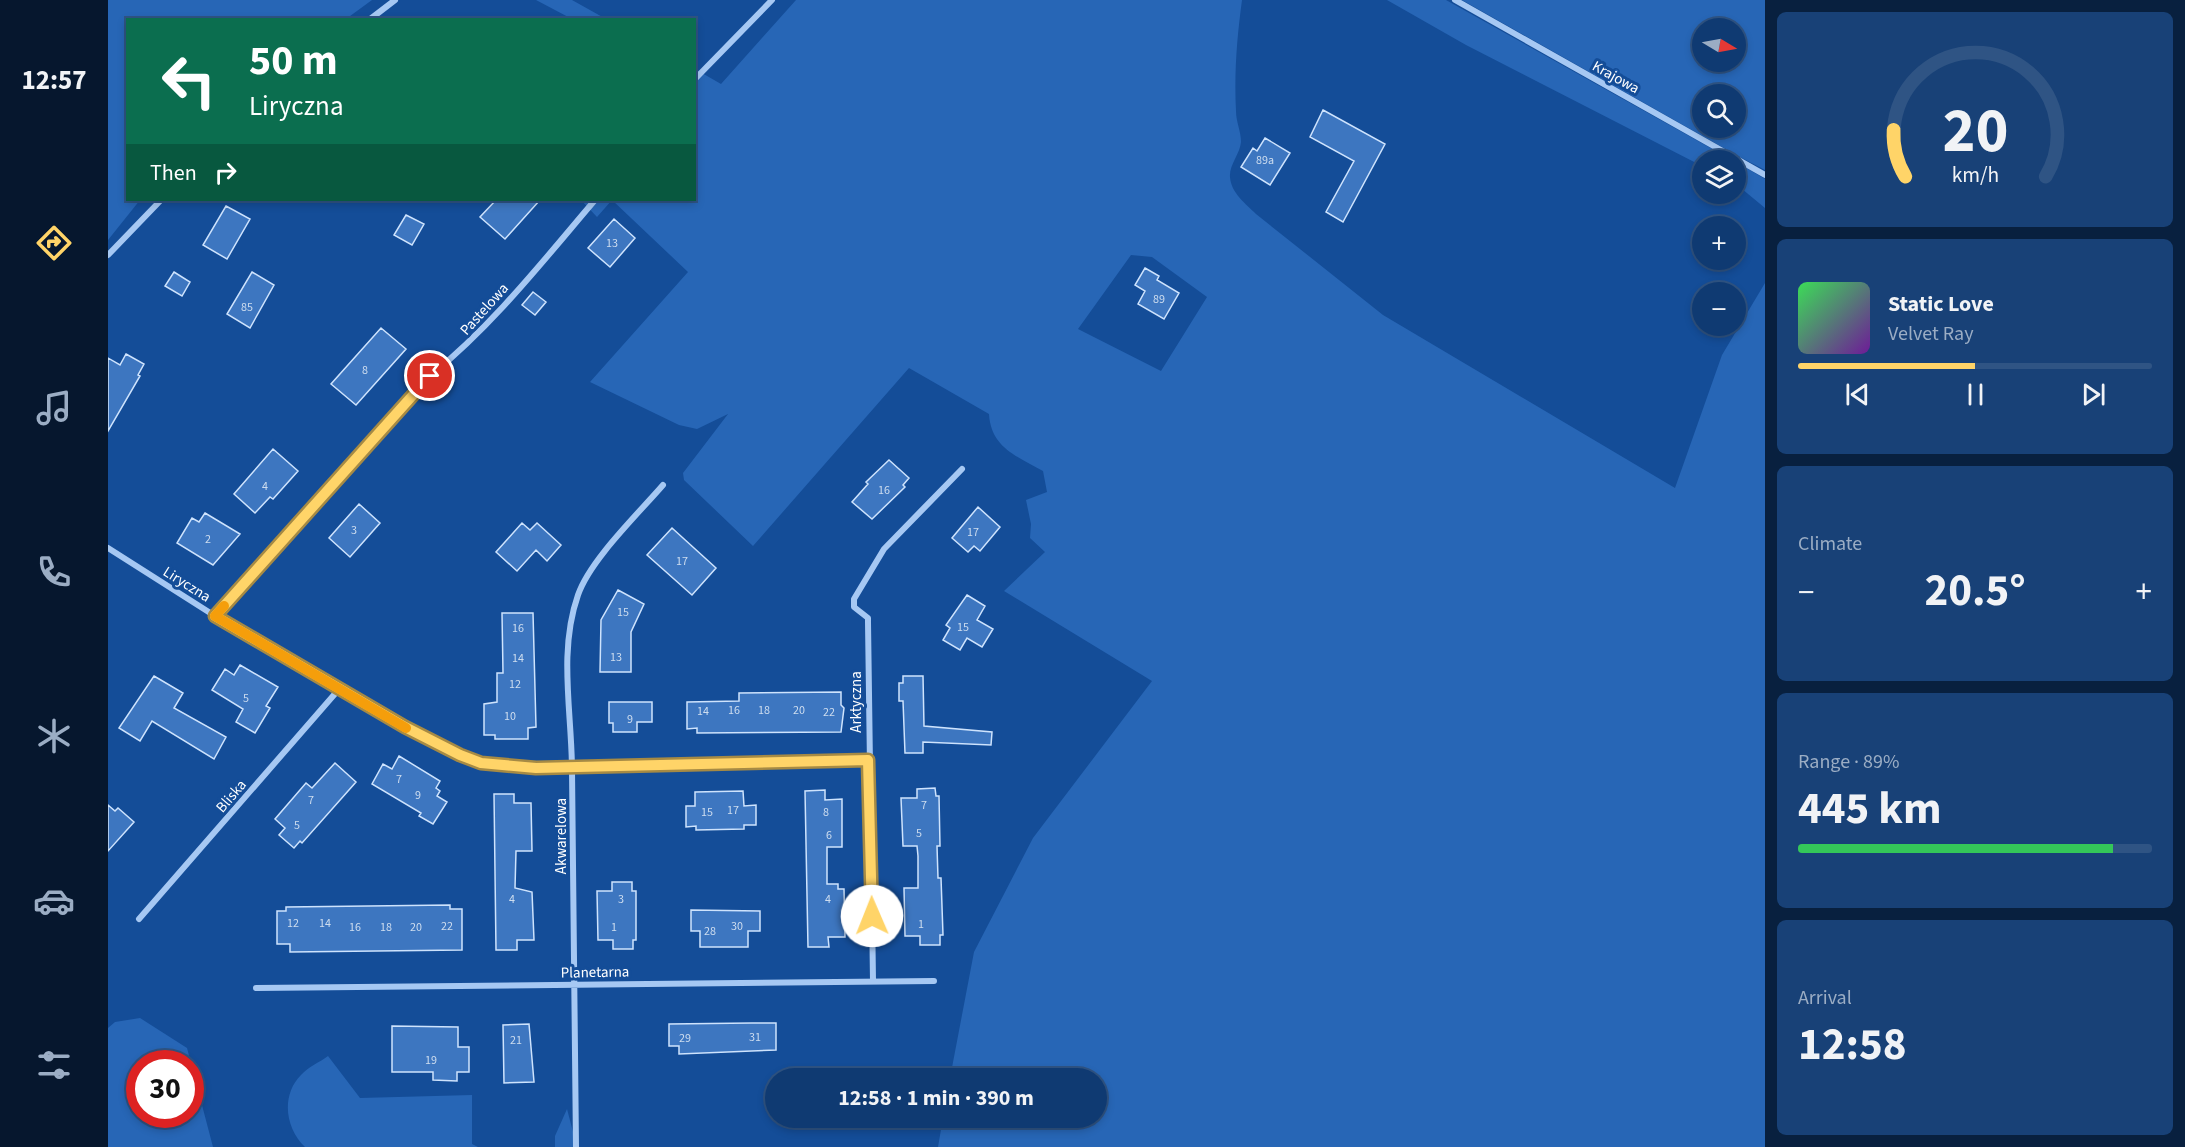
<!DOCTYPE html>
<meta charset="utf-8">
<style>
:root{--surface:#0f3a72;--page:#184177;--text:#f1f3f6;--muted:#9badc4;--line:#2f5484;--accent:#ffd468}
body{margin:0;font-family:"Source Sans 3",sans-serif;background:var(--page);color:var(--text);height:100vh;display:flex;flex-direction:column;font-size:22px;white-space:nowrap}
*{box-sizing:border-box;margin:0}
p{font-size:20px;color:var(--muted)}
.icon{flex:none;width:33px;height:33px;fill:none;stroke:currentColor;stroke-width:2;stroke-linecap:round;stroke-linejoin:round}
.map{position:relative;flex:1;overflow:hidden}
.panel{display:flex;flex-direction:column;gap:12px;padding:12px;background:#08203f;width:420px}
.panel>*{flex:none}
.top-card{position:absolute;left:18px;top:18px;width:570px;height:183px;border-radius:0px;box-shadow:0 3px 9px #0003,0 0 0 2px var(--line);background:#0b6e4f;color:#fff;overflow:hidden}
.needle{width:39px;rotate:100deg}
.controls{position:absolute;left:1584px;top:18px;display:grid;gap:12px}
.controls a{display:grid;place-items:center;width:54px;height:54px;border-radius:50%;background:var(--surface);box-shadow:0 3px 9px #0003,0 0 0 2px var(--line);font-size:30px}
.speed{position:absolute;left:18px;top:1050px;display:flex;gap:12px;font-size:30px;font-weight:700;text-align:center}
.speed>*{display:grid;place-content:center;width:78px;height:78px;border-radius:50%;background:var(--surface);box-shadow:0 3px 9px #0003,0 0 0 2px var(--line);line-height:1}
.speed .limit{border:9px solid #d22;background:#fff;color:#111}
.pin{position:absolute;display:grid;place-items:center;width:51px;height:51px;color:#fff;margin:-26px;border:3px solid #fff;border-radius:50%;box-shadow:0 2px 6px #0007}
.me{position:absolute;width:66px;margin:-33px;rotate:359deg;stroke-linejoin:round;filter:drop-shadow(0 0 4px #0008)}
.turn{display:flex;align-items:center;gap:21px;height:126px;padding:0 24px;font-size:27px}
.turn .icon{width:78px;height:78px;stroke-width:2.5}
.turn b{display:block;font-size:42px;line-height:51px}
.then{display:flex;align-items:center;height:57px;padding:0 24px;background:#0003;gap:12px;font-size:22px}
.big{font-size:45px;font-weight:700;line-height:1.1}
.panel .card{flex:1;display:flex;flex-direction:column;justify-content:center;gap:9px;min-width:0;padding:0 21px;border-radius:9px;background:var(--page)}
.panel .dial{align-items:center;gap:0}
.dial svg{height:156px;overflow:visible;fill:none;stroke:var(--line);stroke-width:7;stroke-linecap:round;text-anchor:middle}
.dial text{fill:var(--text);stroke:none}
.song{display:flex;align-items:center;gap:18px}
.cover{width:72px;height:72px;border-radius:9px;background:linear-gradient(135deg,hsl(130 70% 55%),hsl(280 70% 35%))}
.played{height:6px;border-radius:3px;background:linear-gradient(90deg,var(--accent) 50%,var(--line) 50%)}
.keys{display:flex;justify-content:space-around;direction:ltr}
.heat{display:flex;justify-content:space-between;align-items:center;font-size:33px;direction:ltr}
.charge{height:9px;border-radius:4px;background:linear-gradient(90deg,#34c759 89%,var(--line) 0)}
.trip{position:absolute;left:657px;top:1068px;width:342px;height:60px;border-radius:30px;background:var(--surface);box-shadow:0 3px 9px #0003,0 0 0 2px var(--line);font-weight:700;line-height:60px;text-align:center}
main{display:flex;flex:1;min-height:0}
.menu{display:flex;flex-direction:column;width:108px;justify-content:space-around;align-items:center;background:#06172e;color:var(--muted)}
.menu .icon{width:42px;height:42px}
.menu .selected{color:var(--accent)}
.menu b{font-size:27px;color:var(--text)}
.map>svg:first-child{display:block}
.green{fill:#2766b6;fill-rule:evenodd}
.building{fill:#3d76c0;stroke:#cee3fd;stroke-width:1.5}
.lines{fill:none;stroke-linecap:round;stroke-linejoin:round}
.minor{stroke:#a6c8f3;stroke-width:6}
.route-casing{stroke:#a68a44;stroke-width:15}
.route{stroke:#ffd468;stroke-width:10}
.slow{stroke:#f59e0b;stroke-width:10}
.labels{text-anchor:middle;stroke-width:6;stroke-linejoin:round;paint-order:stroke}
.number-label{font-size:12px;fill:#ceddef}
.street-label{font-size:15px;fill:#fff;stroke:#144d98}
</style>
<main>
<nav class="menu">
<b>12:57</b>
<svg class="icon selected" aria-label="directions" viewBox="0 0 24 24"><path d="M12 3l9 9-9 9-9-9zM9 14v-3h6M13 9l2 2-2 2"/></svg>
<svg class="icon" aria-label="music" viewBox="0 0 24 24"><path d="M9 18V5l10-2v13"/><circle cx="6" cy="18" r="3"/><circle cx="16" cy="16" r="3"/></svg>
<svg class="icon" aria-label="phone" viewBox="0 0 24 24"><path d="M5 4h4l2 5-3 2q2 4 5 5l2-3 5 2v4C11 20 4 13 5 4z"/></svg>
<svg class="icon" aria-label="climate" viewBox="0 0 24 24"><path d="M12 3v18M4 7l16 10M4 17L20 7"/></svg>
<svg class="icon" aria-label="car" viewBox="0 0 24 24"><path d="M5 17H2v-5l4-1 3-4h7l3 4 3 1v5h-3M9 17h6M6 11h13"/><circle cx="7" cy="17" r="2"/><circle cx="17" cy="17" r="2"/></svg>
<svg class="icon" aria-label="filters" viewBox="0 0 24 24"><path d="M4 7h16M4 17h16"/><circle cx="9" cy="7" r="2"/><circle cx="15" cy="17" r="2"/></svg>
</nav>
<div class="map">
<svg width="1657" height="1147" viewBox="0 0 1657 1147">
<rect width="100%" height="100%" fill="#144d98"/>
<path class="green" d="M0 0H264L238 19 20 20V200H32L0 240Z
M428 0H464L498 19H464Z
M688 0H1134C1129 37 1126 73 1128 111 1128 122 1133 131 1133 142 1132 154 1121 165 1122 177 1123 193 1138 204 1148 214L1275 315 1567 488 1614 355 1657 283V1147H830L835 1118H988V1078H842L866 952 925 838 1044 681 896 591 937 552 922 538 923 524 918 500 939 492 935 471C909 456 883 448 881 414L801 368 645 546 576 480 575 473 620 414 589 429 571 425 482 382 580 272 504 200 489 217 473 200H586L587 69 613 84ZM1023 255 1044 257 1099 297 1053 371 970 329Z
M1279 0H1338L1624 160H1594V166L1358 45Z
M1354 0H1657V170L1630 156ZM1594 28H1628V62H1594ZM1594 94H1628V128H1594Z
M1628 162 1657 179V208L1628 184Z
M32 1018 79 1048 105 1147H0V1028L7 1022ZM32 1064H82V1114H32Z
M220 1056 252 1098 364 1095V1144L370 1147H197C177 1128 173 1095 193 1075 200 1067 212 1062 220 1056Z
M459 1109 469 1147H447V1136Z"/>
<path class="building" d="M1215 110 1277 144 1235 222 1218 212 1246 161 1202 137Z
M1157 138 1182 153 1162 185 1133 167 1145 148 1149 151Z
M388 200H432L397 239 372 217Z
M118 206 142 219 119 259 95 245Z
M298 215 316 224 304 245 286 235Z
M506 219 527 238 502 267 480 248Z
M1037 268 1051 276 1049 280 1071 293 1056 319 1030 304 1037 291 1027 285Z
M66 272 82 282 74 296 57 286Z
M144 272 166 285 142 328 119 314Z
M425 292 438 302 427 315 414 305Z
M273 328 298 349 248 405 223 384Z
M18 354 36 364 30 375 32 376 0 431V358L12 365Z
M165 449 190 471 165 499 162 497 147 513 126 494Z
M781 460 801 478 795 485 797 487 764 519 744 502 760 484 758 482Z
M251 504 272 523 242 557 221 538Z
M870 507 892 527 872 551 866 546 860 552 844 538Z
M97 513 132 534 105 565 69 543 84 518 91 522Z
M414 523 422 530 429 523 453 545 439 561 428 550 409 571 388 552Z
M564 528 608 568 584 595 539 555Z
M510 590 536 604 523 632V672H492L493 620Z
M859 595 877 606 869 620 885 629 874 647 859 638 852 650 835 640 842 628 838 625Z
M394 613H425L428 727 420 728V739H387V735H376V704L389 702V673H395Z
M132 665 170 687 158 706 162 708 147 733 128 722 135 709 104 690 117 669 126 675Z
M46 676 75 693 66 708 118 737 106 759 44 721 32 741 11 728Z
M795 676H815L816 726 884 732 883 745 815 742V753H797L795 701H791V683H795Z
M733 692V705L736 708 733 732 589 733V728L579 729V702L631 701V693Z
M501 702H544V722H529V732H505V723H501Z
M291 756 332 781 328 788 332 791 329 796 339 802 325 824 311 816 313 813 264 784 275 764 284 769Z
M227 763 248 782 194 843 192 841 186 848 171 835 177 828 167 819 198 783 204 788Z
M827 788 828 796H831L832 846H829L830 878H833L835 935H832V945H812V936H797L796 888H810V856L809 846H795L793 798H809V789Z
M717 790V800L734 799V847H719V884H730V889H736L737 937H720L721 947H700L697 791Z
M635 791 636 806 648 805V825H636V829L588 830V826L578 827V806H587V792Z
M386 794H406V803H423L424 851H408L407 888 424 892 426 940H409V950H388Z
M0 805 7 811 10 808 26 822 0 851Z
M504 882H524V891H528V940H525V949H505V940H490L489 891H504Z
M342 905V909H354V950L182 952V944H169V911H178V907Z
M583 910 652 911V931H640V947H592V931H583Z
M644 1023H668V1050L571 1054V1046H561V1024Z
M421 1024 426 1082 396 1083 395 1025Z
M284 1026 350 1027V1047H361V1072H349V1081L325 1080V1072H284Z"/>
<g class="lines">
<path class="minor" d="M1347 0 1657 175
M261 20 287 0
M586 80 664 0
M0 255 53 200
M0 548 107 616 297 727 373 763 428 768 760 760
M107 616 322 376C385 325 435 261 487 200
M31 919 232 688
M765 981 760 622V618L746 607V599L776 549 854 469
M148 988 826 981
M468 1147C466 1022 466 896 464 771 464 713 450 652 470 595 482 560 530 514 555 485"/>
</g>
<g class="lines">
<g class="route-casing">
<path id="route" d="M322 376 107 616 297 727 352 755 373 763 428 768 760 760 764 916"/>
</g>
<use href="#route" class="route"/>
<path class="slow" d="M116 606 107 616 298 728"/>
</g>
<g class="labels">
<g class="number-label">
<text x="1157" y="164">89a</text>
<text x="504" y="247">13</text>
<text x="1051" y="303">89</text>
<text x="139" y="311">85</text>
<text x="257" y="374">8</text>
<text x="157" y="490">4</text>
<text x="776" y="494">16</text>
<text x="246" y="534">3</text>
<text x="865" y="536">17</text>
<text x="100" y="543">2</text>
<text x="574" y="565">17</text>
<text x="515" y="616">15</text>
<text x="855" y="631">15</text>
<text x="410" y="632">16</text>
<text x="508" y="661">13</text>
<text x="410" y="662">14</text>
<text x="407" y="688">12</text>
<text x="138" y="702">5</text>
<text x="626" y="714">16</text>
<text x="656" y="714">18</text>
<text x="691" y="714">20</text>
<text x="595" y="715">14</text>
<text x="721" y="716">22</text>
<text x="402" y="720">10</text>
<text x="522" y="723">9</text>
<text x="291" y="783">7</text>
<text x="310" y="799">9</text>
<text x="203" y="804">7</text>
<text x="816" y="809">7</text>
<text x="625" y="814">17</text>
<text x="599" y="816">15</text>
<text x="718" y="816">8</text>
<text x="189" y="829">5</text>
<text x="811" y="837">5</text>
<text x="721" y="839">6</text>
<text x="404" y="903">4</text>
<text x="513" y="903">3</text>
<text x="720" y="903">4</text>
<text x="185" y="927">12</text>
<text x="217" y="927">14</text>
<text x="813" y="928">1</text>
<text x="339" y="930">22</text>
<text x="629" y="930">30</text>
<text x="247" y="931">16</text>
<text x="278" y="931">18</text>
<text x="308" y="931">20</text>
<text x="506" y="931">1</text>
<text x="602" y="935">28</text>
<text x="647" y="1041">31</text>
<text x="577" y="1042">29</text>
<text x="408" y="1044">21</text>
<text x="323" y="1064">19</text>
</g>
<g class="street-label">
<text transform="translate(1508 77) rotate(29)" y="5">Krajowa</text>
<text transform="translate(376 309) rotate(-48)" y="5">Pastelowa</text>
<text transform="translate(79 584) rotate(32)" y="5">Liryczna</text>
<text transform="translate(748 702) rotate(-90)" y="5">Arktyczna</text>
<text transform="translate(123 796) rotate(-49)" y="5">Bliska</text>
<text transform="translate(453 836) rotate(-90)" y="5">Akwarelowa</text>
<text transform="translate(487 972) rotate(-1)" y="5">Planetarna</text>
</g>
</g>
</svg>
<div class="controls">
<a><svg class="needle" viewBox="-14 -14 28 28"><path d="M0-13l5 13h-10z" fill="#e53935"/><path d="M0 13l5-13h-10z" fill="#9badc4"/></svg></a>
<a><svg class="icon" aria-label="search" viewBox="0 0 24 24"><circle cx="10" cy="10" r="6"/><path d="M15 15l6 6"/></svg></a>
<a><svg class="icon" aria-label="layers" viewBox="0 0 24 24"><path d="M12 4l9 5-9 5-9-5zM3 14l9 5 9-5"/></svg></a>
<a>+</a>
<a>−</a>
</div>
<div class="speed"><div class="limit">30</div></div>
<div class="pin" style="left:322px;top:376px;background:#d93025"><svg class="icon" aria-label="arrive" viewBox="0 0 24 24"><path d="M6 21V4h12l-3 4 3 4H6"/></svg></div>
<svg class="me" style="left:764px;top:916px" viewBox="-20 -20 40 40"><circle r="19" fill="#fff"/><path d="M0-13L10 11 0 6-10 11z" fill="#ffd468"/></svg>
<div class="trip">12:58 · 1 min · 390 m</div>
<div class="top-card">
<div class="turn"><svg class="icon" aria-label="left" viewBox="0 0 24 24"><path d="M17 20v-9H6M10 6l-5 5 5 5"/></svg><div><b>50 m</b>Liryczna</div></div>
<div class="then">Then<svg class="icon" aria-label="right" viewBox="0 0 24 24"><path d="M7 20v-9h11M14 6l5 5-5 5"/></svg></div>
</div>
</div>
<section class="panel">
<div class="card dial"><svg viewBox="0 0 100 80">
<path d="M14 69A42 42 0 1 1 86 69"/>
<path d="M14 69A42 42 0 0 1 8 45" stroke="#ffd468"/>
<text x="50" y="56" font-size="32" font-weight="700">20</text>
<text x="50" y="72" font-size="11">km/h</text>
</svg></div>
<div class="card">
<div class="song"><i class="cover"></i><div><b>Static Love</b><p>Velvet Ray</p></div></div>
<div class="played"></div>
<div class="keys"><svg class="icon" aria-label="previous" viewBox="0 0 24 24"><path d="M18 5L8 12l10 7zM5 5v14"/></svg><svg class="icon" aria-label="pause" viewBox="0 0 24 24"><path d="M8 5v14M16 5v14"/></svg><svg class="icon" aria-label="next" viewBox="0 0 24 24"><path d="M6 5l10 7-10 7zM19 5v14"/></svg></div>
</div>
<div class="card"><p>Climate</p>
<div class="heat"><a>−</a><b class="big">20.5°</b><a>+</a></div>
</div>
<div class="card"><p>Range · 89%</p><b class="big">445 km</b><div class="charge"></div></div>
<div class="card"><p>Arrival</p><b class="big">12:58</b></div>
</section>
</main>
